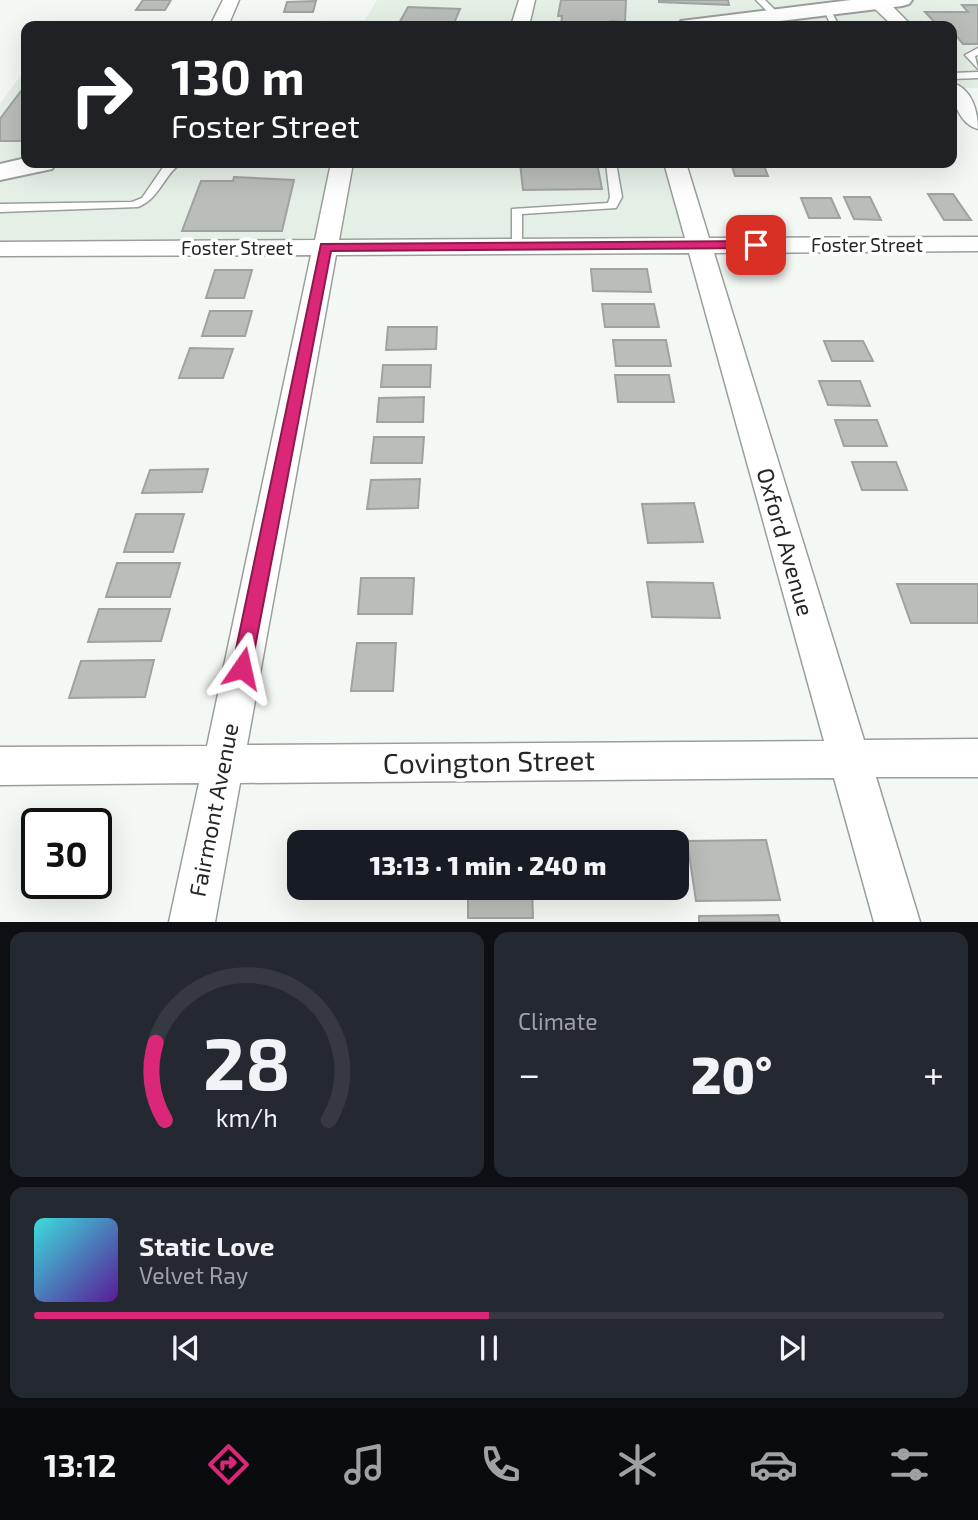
<!DOCTYPE html>
<meta charset="utf-8">
<style>
:root{--surface:#171b24;--page:#242831;--text:#f1f3f6;--muted:#9ea1a6;--line:#363941;--accent:#db2777}
body{margin:0;font-family:"Exo 2",sans-serif;background:var(--page);color:var(--text);height:100vh;display:flex;flex-direction:column;font-size:26px;white-space:nowrap}
*{box-sizing:border-box;margin:0}
p{font-size:23px;color:var(--muted)}
.icon{flex:none;width:38px;height:38px;fill:none;stroke:currentColor;stroke-width:2;stroke-linecap:round;stroke-linejoin:round}
.map{position:relative;height:922px;overflow:hidden}
.panel{display:flex;flex-direction:column;gap:10px;padding:10px;background:#0d0f14;flex:1}
.panel>*{flex:none}
.banner{position:absolute;left:21px;top:21px;width:936px;height:147px;border-radius:14px;box-shadow:0 7px 28px #0002;background:#202124;color:#fff;overflow:hidden}
.speed{position:absolute;left:21px;top:808px;display:flex;gap:14px;font-size:35px;font-weight:700;text-align:center}
.speed>*{display:grid;place-content:center;width:91px;height:91px;border-radius:50%;background:var(--surface);box-shadow:0 7px 28px #0002;line-height:1}
.speed .limit{border:4px solid #111;border-radius:10px;background:#fff;color:#111}
.pin{position:absolute;display:grid;place-items:center;width:60px;height:60px;color:#fff;margin:-30px;border-radius:14px;box-shadow:0 4px 10px #0006}
.me{position:absolute;width:77px;margin:-38px;rotate:11deg;stroke-linejoin:round;filter:drop-shadow(0 0 5px #0008)}
.turn{display:flex;align-items:center;gap:24px;height:147px;padding:0 35px;font-size:32px}
.turn .icon{width:91px;height:91px;stroke-width:2.5}
.turn b{display:block;font-size:49px;line-height:60px}
.big{font-size:52px;font-weight:800;line-height:1.1}
.panel .card{flex:1;display:flex;flex-direction:column;justify-content:center;gap:10px;min-width:0;padding:0 24px;border-radius:14px;background:var(--page)}
.panel .dial{align-items:center;gap:0}
.dial svg{height:182px;overflow:visible;fill:none;stroke:var(--line);stroke-width:7;stroke-linecap:round;text-anchor:middle}
.dial text{fill:var(--text);stroke:none}
.song{display:flex;align-items:center;gap:21px}
.cover{width:84px;height:84px;border-radius:10px;background:linear-gradient(135deg,hsl(180 70% 55%),hsl(270 70% 35%))}
.played{height:7px;border-radius:4px;background:linear-gradient(90deg,var(--accent) 50%,var(--line) 50%)}
.keys{display:flex;justify-content:space-around;direction:ltr}
.heat{display:flex;justify-content:space-between;align-items:center;font-size:38px;direction:ltr}
.panel .tiles{flex:1;display:grid;gap:10px;grid-template-columns:1fr 1fr}
.card:last-child{grid-column:span 2}
.trip{position:absolute;left:287px;top:830px;width:402px;height:70px;border-radius:14px;background:var(--surface);box-shadow:0 7px 28px #0002;font-weight:800;line-height:70px;text-align:center}
.tab-bar{display:flex;height:112px;justify-content:space-around;align-items:center;background:#090b0e;color:var(--muted)}
.tab-bar .icon{width:49px;height:49px}
.tab-bar .current{color:var(--accent)}
.tab-bar b{font-size:32px;color:var(--text)}
.map>svg:first-child{display:block}
.built{fill:#e4efe6}
.building{fill:#b9beba;stroke:#9fa3a0;stroke-width:2}
.lines{fill:none;stroke-linecap:round;stroke-linejoin:round}
.lane-casing{stroke:#9b9f9c;stroke-width:3}
.street-casing{stroke:#9b9f9c;stroke-width:3}
.secondary-casing{stroke:#9b9f9c;stroke-width:4}
.lane{fill:#fff;fill-rule:evenodd}
.street{fill:#fff;fill-rule:evenodd}
.secondary{fill:#fff;fill-rule:evenodd}
.route{fill:#db2777;stroke:#8e194d;stroke-width:2}
.labels{text-anchor:middle;stroke-width:7;stroke-linejoin:round;paint-order:stroke}
.far-street-label{font-size:19px;fill:#252625;stroke:#fff}
.street-label{font-size:23px;fill:#252625;stroke:#fff}
.near-street-label{font-size:28px;fill:#252625;stroke:#fff}
</style>
<div class="map">
<svg width="978" height="922" viewBox="0 0 978 922">
<rect width="100%" height="100%" fill="#f4f8f4"/>
<path class="built" d="M377 0H978V88H952V26H219L221 21 365 20Z
M26 68V163H675L699 246 0 249V104Z"/>
<path class="building" d="M143 0H171L165 10H136Z
M561 0H626L625 22 611 21V24H601L600 26 561 25 562 16H558Z
M659 0H728L729 5 659 2Z
M316 1 313 12H284L287 2Z
M962 5H978V44H963L952 31V26H938L925 12H968Z
M408 7 460 9 453 26H369L371 24 398 25Z
M21 91H26V141H0V119Z
M520 163H597L602 189 523 190Z
M731 163H763L768 176H735Z
M234 177 294 180 282 231H182L201 181H233Z
M928 194H953L971 220H944Z
M844 197H870L881 220 854 219Z
M801 198H831L840 218H809Z
M591 269H647L651 292 593 291Z
M215 270H252L244 298H206Z
M602 304H654L659 327H605Z
M210 311H252L245 336H202Z
M388 327H437L436 349 386 350Z
M613 340H666L671 366H616Z
M824 341H863L873 361H832Z
M190 348 233 349 223 378H179Z
M383 365H431L430 387H381Z
M615 375H669L674 402H618Z
M819 381H860L870 406 828 405Z
M424 397 423 422H377L379 398Z
M835 420H877L887 446H844Z
M374 437H424L422 463H371Z
M852 462H896L907 490H862Z
M208 469 202 492 142 493 150 470Z
M420 479 418 508 367 509 371 480Z
M694 503 703 542 648 543 642 504Z
M136 514H184L173 552H124Z
M117 563H180L170 597H106Z
M361 578H414L412 614H358Z
M647 582 713 583 720 618 652 617Z
M897 584H978V623H911Z
M99 609H170L161 641 88 642Z
M357 643H396L393 691H351Z
M154 660 145 697 69 698 81 661Z
M469 839H531V842H469Z
M766 840 780 900 696 901 687 841Z
M468 887H532L533 918H468Z
M778 915 780 922H699V916Z"/>
<g class="lines">
<g class="lane-casing">
<path id="lane" d="M756 0H765L780 15 773 17Z
M823 7H829L839 26H831Z
M978 48V55L975 56 978 69 965 55Z
M978 72V78L952 79V73Z
M166 163H181C164 175 159 199 138 207L0 212V204L132 202 142 198Z
M606 163H616L622 197 616 208 522 214V246L520 249H512V209L608 203 610 197Z"/>
</g>
<g class="street-casing">
<path id="street" d="M223 0H239L228 26H210Z
M519 0H535L529 26H511Z
M873 0H886L912 26H893L873 7 871 3Z
M952 83C972 88 978 112 978 129 959 124 952 100 952 83Z
M331 163H353L339 240 685 238 664 163H686L709 238 978 237V251L714 253 864 740 978 739V777H876L920 922H874L834 778 240 783 215 922H169L199 783 0 785V747L207 746 311 255 0 256V242L315 240ZM689 253 824 741 247 745 336 255Z"/>
</g>
<g class="secondary-casing">
<path id="secondary" d="M851 0H912L909 4 902 6 739 26H678L681 21 689 20Z
M26 158V163H56L52 169 0 180V164Z"/>
</g>
<use href="#lane" class="lane"/>
<use href="#street" class="street"/>
<use href="#secondary" class="secondary"/>
</g>
<path class="route" d="M756 241 760 243V248L331 251 251 668 248 674 242 677 235 674 232 668 321 244Z"/>
<g class="labels">
<g class="far-street-label">
<text x="867" y="252">Foster Street</text>
<text x="237" y="255">Foster Street</text>
</g>
<g class="street-label">
<text transform="translate(785 542) rotate(74)" y="8">Oxford Avenue</text>
<text transform="translate(214 810) rotate(-79)" y="8">Fairmont Avenue</text>
</g>
<g class="near-street-label">
<text transform="translate(489 762) rotate(-1)" y="10">Covington Street</text>
</g>
</g>
</svg>
<div class="speed"><div class="limit">30</div></div>
<div class="pin" style="left:756px;top:245px;background:#d93025"><svg class="icon" aria-label="arrive" viewBox="0 0 24 24"><path d="M6 21V4h12l-3 4 3 4H6"/></svg></div>
<svg class="me" style="left:242px;top:668px" viewBox="-20 -20 40 40"><path d="M0-17L14 15 0 8-14 15z" fill="#db2777" stroke="#fff" stroke-width="4"/></svg>
<div class="trip">13:13 · 1 min · 240 m</div>
<div class="banner">
<div class="turn"><svg class="icon" aria-label="right" viewBox="0 0 24 24"><path d="M7 20v-9h11M14 6l5 5-5 5"/></svg><div><b>130 m</b>Foster Street</div></div>
</div>
</div>
<section class="panel">
<div class="tiles">
<div class="card dial"><svg viewBox="0 0 100 80">
<path d="M14 69A42 42 0 1 1 86 69"/>
<path d="M14 69A42 42 0 0 1 10 35" stroke="#db2777"/>
<text x="50" y="56" font-size="32" font-weight="700">28</text>
<text x="50" y="72" font-size="11">km/h</text>
</svg></div>
<div class="card"><p>Climate</p>
<div class="heat"><a>−</a><b class="big">20°</b><a>+</a></div>
</div>
<div class="card">
<div class="song"><i class="cover"></i><div><b>Static Love</b><p>Velvet Ray</p></div></div>
<div class="played"></div>
<div class="keys"><svg class="icon" aria-label="previous" viewBox="0 0 24 24"><path d="M18 5L8 12l10 7zM5 5v14"/></svg><svg class="icon" aria-label="pause" viewBox="0 0 24 24"><path d="M8 5v14M16 5v14"/></svg><svg class="icon" aria-label="next" viewBox="0 0 24 24"><path d="M6 5l10 7-10 7zM19 5v14"/></svg></div>
</div>
</div>
</section>
<nav class="tab-bar">
<b>13:12</b>
<svg class="icon current" aria-label="directions" viewBox="0 0 24 24"><path d="M12 3l9 9-9 9-9-9zM9 14v-3h6M13 9l2 2-2 2"/></svg>
<svg class="icon" aria-label="music" viewBox="0 0 24 24"><path d="M9 18V5l10-2v13"/><circle cx="6" cy="18" r="3"/><circle cx="16" cy="16" r="3"/></svg>
<svg class="icon" aria-label="phone" viewBox="0 0 24 24"><path d="M5 4h4l2 5-3 2q2 4 5 5l2-3 5 2v4C11 20 4 13 5 4z"/></svg>
<svg class="icon" aria-label="climate" viewBox="0 0 24 24"><path d="M12 3v18M4 7l16 10M4 17L20 7"/></svg>
<svg class="icon" aria-label="car" viewBox="0 0 24 24"><path d="M5 17H2v-5l4-1 3-4h7l3 4 3 1v5h-3M9 17h6M6 11h13"/><circle cx="7" cy="17" r="2"/><circle cx="17" cy="17" r="2"/></svg>
<svg class="icon" aria-label="filters" viewBox="0 0 24 24"><path d="M4 7h16M4 17h16"/><circle cx="9" cy="7" r="2"/><circle cx="15" cy="17" r="2"/></svg>
</nav>
